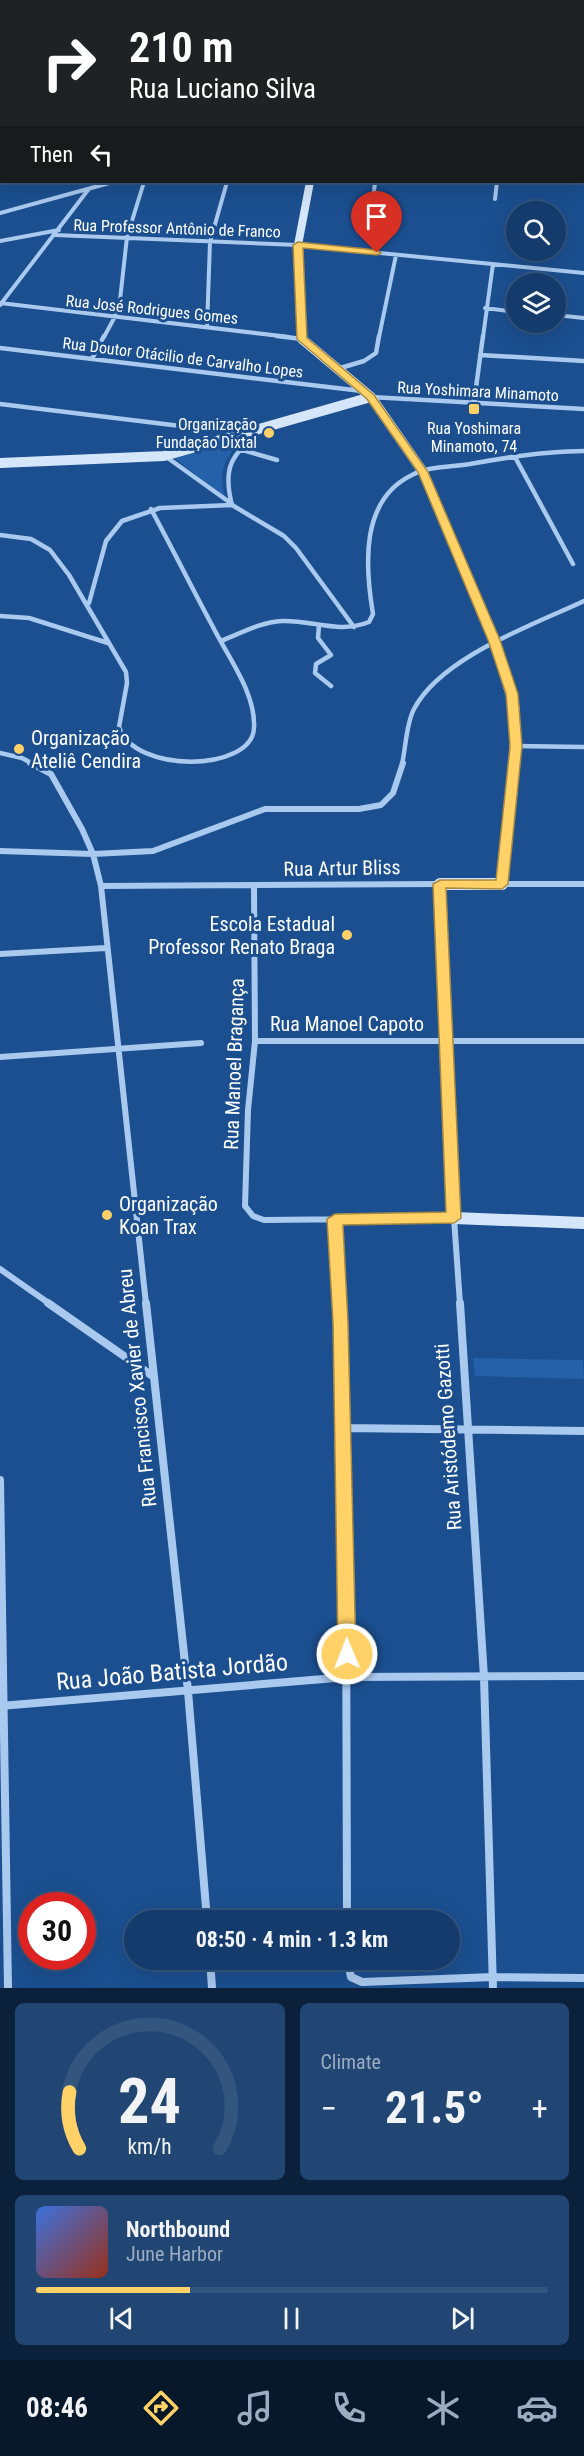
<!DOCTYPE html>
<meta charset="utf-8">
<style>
:root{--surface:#143b6b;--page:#214673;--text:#f1f3f6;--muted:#9dadc1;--line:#33557e;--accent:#ffd166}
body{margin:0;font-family:"Roboto Condensed",sans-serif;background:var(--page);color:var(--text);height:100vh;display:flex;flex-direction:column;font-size:22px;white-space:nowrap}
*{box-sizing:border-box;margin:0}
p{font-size:20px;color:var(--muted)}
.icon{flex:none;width:33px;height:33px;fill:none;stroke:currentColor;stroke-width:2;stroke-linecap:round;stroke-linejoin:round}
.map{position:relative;height:1988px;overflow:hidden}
.details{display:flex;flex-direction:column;gap:15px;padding:15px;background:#0b203b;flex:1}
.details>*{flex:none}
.banner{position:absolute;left:0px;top:0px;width:585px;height:183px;box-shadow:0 6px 24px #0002,0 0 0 2px var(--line);background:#202124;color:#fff;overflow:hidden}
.controls{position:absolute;left:506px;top:201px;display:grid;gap:12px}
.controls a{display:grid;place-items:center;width:60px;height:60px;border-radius:50%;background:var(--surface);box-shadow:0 6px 24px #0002,0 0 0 2px var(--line);font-size:30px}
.speed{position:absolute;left:18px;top:1892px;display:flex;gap:12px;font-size:30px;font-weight:700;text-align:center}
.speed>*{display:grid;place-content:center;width:78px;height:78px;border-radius:50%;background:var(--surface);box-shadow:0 6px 24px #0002,0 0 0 2px var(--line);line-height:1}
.speed .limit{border:9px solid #d22;background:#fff;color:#111}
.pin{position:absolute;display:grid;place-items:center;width:51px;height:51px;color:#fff;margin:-62px -26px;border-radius:50% 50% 50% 0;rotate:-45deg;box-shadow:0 0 6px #0007}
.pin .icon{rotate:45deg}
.me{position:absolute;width:66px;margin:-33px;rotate:359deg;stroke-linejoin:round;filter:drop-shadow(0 0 4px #0008)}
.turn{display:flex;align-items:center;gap:21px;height:126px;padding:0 30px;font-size:27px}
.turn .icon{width:78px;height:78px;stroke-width:2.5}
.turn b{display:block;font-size:42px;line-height:51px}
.then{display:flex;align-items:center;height:57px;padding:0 30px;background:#0003;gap:12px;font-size:22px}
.big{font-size:45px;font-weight:700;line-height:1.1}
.details .card{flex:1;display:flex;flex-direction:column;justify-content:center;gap:9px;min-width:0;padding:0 21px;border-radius:9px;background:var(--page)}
.details .dial{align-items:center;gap:0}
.dial svg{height:156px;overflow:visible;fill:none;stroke:var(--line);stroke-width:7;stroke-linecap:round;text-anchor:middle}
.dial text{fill:var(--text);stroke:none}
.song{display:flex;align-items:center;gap:18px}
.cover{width:72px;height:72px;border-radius:9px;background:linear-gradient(135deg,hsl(220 70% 55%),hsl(10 70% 35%))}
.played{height:6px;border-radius:3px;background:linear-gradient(90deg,var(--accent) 30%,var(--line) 30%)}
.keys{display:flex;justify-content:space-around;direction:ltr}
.heat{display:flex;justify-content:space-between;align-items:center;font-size:33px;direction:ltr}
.details .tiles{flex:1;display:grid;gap:15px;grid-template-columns:1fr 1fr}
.card:last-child{grid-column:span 2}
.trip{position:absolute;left:124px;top:1910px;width:336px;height:60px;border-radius:30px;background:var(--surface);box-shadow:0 6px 24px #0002,0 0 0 2px var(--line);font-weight:700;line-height:60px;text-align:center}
.dock{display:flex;height:96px;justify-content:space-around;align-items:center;background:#08182b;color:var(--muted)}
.dock .icon{width:42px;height:42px}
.dock .current{color:var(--accent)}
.dock b{font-size:27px;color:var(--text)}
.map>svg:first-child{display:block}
.green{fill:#2461a8}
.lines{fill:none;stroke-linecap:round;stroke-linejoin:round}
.street-far3{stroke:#a9c9ee;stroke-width:4}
.street-far2{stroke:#a9c9ee;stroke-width:4.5}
.street-far1{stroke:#a9c9ee;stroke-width:6}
.street{stroke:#a9c9ee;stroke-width:8}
.secondary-far2{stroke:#d6e6fa;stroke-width:8}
.secondary-far1{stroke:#d6e6fa;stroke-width:10}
.secondary{stroke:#d6e6fa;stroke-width:12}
.route{fill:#ffd166;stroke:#a68842;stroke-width:1.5}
.poi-dot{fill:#ffd166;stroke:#1b4f8f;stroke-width:2}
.labels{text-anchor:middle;stroke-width:6;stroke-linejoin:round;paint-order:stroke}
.far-street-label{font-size:16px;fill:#fff;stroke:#1b4f8f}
.far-poi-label{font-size:16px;fill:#fff;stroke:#1b4f8f;text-anchor:end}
.poi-label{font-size:20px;fill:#fff;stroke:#1b4f8f;text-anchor:start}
.street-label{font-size:20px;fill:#fff;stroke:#1b4f8f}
.near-street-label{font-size:24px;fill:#fff;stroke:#1b4f8f}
</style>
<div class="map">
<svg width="584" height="1988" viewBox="0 0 584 1988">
<rect width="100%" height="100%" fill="#1b4f8f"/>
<path class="green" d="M243 438C225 460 218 467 225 497L173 457Z
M473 1358 583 1360 584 1379 475 1376Z"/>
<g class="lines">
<path class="street-far3" d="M263 0 266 2
M172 2 175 0
M253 2 255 0
M323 2 325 0
M397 2 399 0
M495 199 497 182
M0 213 113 182
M371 221 375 182
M55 235 298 245 584 273
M0 241 59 230
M0 303 289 337
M0 305 88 190
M485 308 516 312
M555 315 584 318
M207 327 210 242 227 182
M104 337 119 309 127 237 144 182
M379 337 396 255
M483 337 493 264"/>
<path class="street-far2" d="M277 336 302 339
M0 348 362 391
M480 355 584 361
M92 359 104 336
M337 369 364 361 376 353 379 336
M371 397 584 409
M474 402 483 336
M0 404 238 433
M239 449 277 460
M165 456 232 504
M515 457 573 564
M232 505C222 466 232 456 260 430
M0 535 31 539 50 550 69 575 126 672 127 683 119 727C134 774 252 772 254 728 256 693 228 657 213 627 192 588 172 548 151 509
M89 603 106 541 122 521 160 508 232 505 284 536 296 548 354 627
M0 616 29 618 108 643
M319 625 318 638 331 655 316 664 315 673 331 686
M221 641C241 633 261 622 282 621 313 620 339 634 369 622L373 614C365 566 360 500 412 475 429 466 451 467 470 464 508 457 546 451 584 451
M516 746 584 747
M0 753 22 758 33 764
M402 764C406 747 406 724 414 709 441 657 533 625 584 601"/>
<path class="street-far1" d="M30 763 51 774 82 829 93 854 101 886 146 1304
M0 851 93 854 153 851 265 809H359L381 805 393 793 403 763
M502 884H584
M101 886 440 884
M254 887 255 1041 248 1110 245 1206 253 1216 264 1220 454 1218 460 1304
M0 954 106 948
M255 1041H584
M0 1057 201 1043
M335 1219 339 1304
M0 1269 50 1304"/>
<path class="street" d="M48 1303 154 1377
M146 1303 188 1691 207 1920
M339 1303 346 1570 347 1920
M460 1303 484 1677 493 1988
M343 1428 584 1431
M0 1480 8 1988
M0 1706 348 1677 584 1676
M210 1959 212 1988
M347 1959 351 1977 362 1982 493 1977 584 1978"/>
<path class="secondary-far2" d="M513 2 518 0
M302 337 298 245 310 182"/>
<path class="secondary-far1" d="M302 336V339L371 397 423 472 494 640 515 709 514 764
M0 463 164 456 371 397"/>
<path class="secondary" d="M514 763 502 884H440L454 1218 584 1223"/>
</g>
<path class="route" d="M298 242 377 250 381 253 377 255 303 248 307 338 374 395 428 472 500 640 518 694 522 746 508 884 502 889 446 888 461 1218 454 1223 343 1225 348 1322 356 1654 353 1660 347 1662 341 1660 338 1654 333 1322 327 1219 335 1214 446 1212 433 884 440 880H496L510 746 506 694 488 640 418 472 367 399 297 339 293 245Z"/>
<g class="poi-dot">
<rect x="468" y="403" width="12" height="12" rx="3"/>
<circle cx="269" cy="433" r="6"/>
<circle cx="19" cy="749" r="6"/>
<circle cx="347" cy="935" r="6"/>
<circle cx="107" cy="1215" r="6"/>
</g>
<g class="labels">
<g class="far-street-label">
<text transform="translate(177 228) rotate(2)" y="6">Rua Professor Antônio de Franco</text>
<text transform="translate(152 309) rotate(6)" y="6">Rua José Rodrigues Gomes</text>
<text transform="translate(183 357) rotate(7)" y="6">Rua Doutor Otácilio de Carvalho Lopes</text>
<text transform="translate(478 391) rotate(3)" y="6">Rua Yoshimara Minamoto</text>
</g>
<g class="far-poi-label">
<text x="257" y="430">Organização<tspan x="257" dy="18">Fundação Dixtal</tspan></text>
<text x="474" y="434" text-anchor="middle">Rua Yoshimara<tspan x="474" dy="18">Minamoto, 74</tspan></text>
</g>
<g class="poi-label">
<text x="31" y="745">Organização<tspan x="31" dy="23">Ateliê Cendira</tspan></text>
<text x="335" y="931" text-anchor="end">Escola Estadual<tspan x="335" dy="23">Professor Renato Braga</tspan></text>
<text x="119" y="1211">Organização<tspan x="119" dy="23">Koan Trax</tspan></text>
</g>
<g class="street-label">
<text transform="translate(342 868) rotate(-1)" y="7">Rua Artur Bliss</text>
<text x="347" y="1031">Rua Manoel Capoto</text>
<text transform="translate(234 1064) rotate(-88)" y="7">Rua Manoel Bragança</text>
<text transform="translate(137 1388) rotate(-96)" y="7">Rua Francisco Xavier de Abreu</text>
<text transform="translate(448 1437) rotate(-94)" y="7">Rua Aristódemo Gazotti</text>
</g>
<g class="near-street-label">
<text transform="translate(172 1672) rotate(-5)" y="8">Rua João Batista Jordão</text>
</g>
</g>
</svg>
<div class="controls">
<a><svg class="icon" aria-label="search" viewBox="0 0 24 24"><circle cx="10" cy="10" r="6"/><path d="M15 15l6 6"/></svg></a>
<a><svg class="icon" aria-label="layers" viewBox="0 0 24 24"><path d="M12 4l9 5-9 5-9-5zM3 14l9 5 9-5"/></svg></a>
</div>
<div class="speed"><div class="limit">30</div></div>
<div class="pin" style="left:377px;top:253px;background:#d93025"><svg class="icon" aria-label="arrive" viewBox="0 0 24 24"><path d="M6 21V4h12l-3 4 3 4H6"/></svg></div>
<svg class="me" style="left:347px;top:1654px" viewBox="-20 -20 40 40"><circle r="17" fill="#ffd166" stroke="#fff" stroke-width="3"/><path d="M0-11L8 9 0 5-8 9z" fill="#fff"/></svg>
<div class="trip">08:50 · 4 min · 1.3 km</div>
<div class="banner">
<div class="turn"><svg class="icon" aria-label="right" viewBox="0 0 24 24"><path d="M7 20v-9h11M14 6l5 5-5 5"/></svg><div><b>210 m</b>Rua Luciano Silva</div></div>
<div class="then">Then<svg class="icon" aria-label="left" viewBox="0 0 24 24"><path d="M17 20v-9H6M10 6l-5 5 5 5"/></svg></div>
</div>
</div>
<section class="details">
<div class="tiles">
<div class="card dial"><svg viewBox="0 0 100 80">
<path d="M14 69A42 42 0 1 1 86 69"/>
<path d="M14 69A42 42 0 0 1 9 40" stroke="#ffd166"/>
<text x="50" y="56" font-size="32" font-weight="700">24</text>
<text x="50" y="72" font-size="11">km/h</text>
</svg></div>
<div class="card"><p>Climate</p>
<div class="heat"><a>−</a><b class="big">21.5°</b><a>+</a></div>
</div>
<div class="card">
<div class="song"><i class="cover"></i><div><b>Northbound</b><p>June Harbor</p></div></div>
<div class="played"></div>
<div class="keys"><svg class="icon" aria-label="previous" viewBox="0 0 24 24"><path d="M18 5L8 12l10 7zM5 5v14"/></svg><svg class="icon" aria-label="pause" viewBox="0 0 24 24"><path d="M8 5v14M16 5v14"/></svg><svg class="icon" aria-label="next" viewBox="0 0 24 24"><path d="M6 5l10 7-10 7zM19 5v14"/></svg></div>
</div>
</div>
</section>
<nav class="dock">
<b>08:46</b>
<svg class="icon current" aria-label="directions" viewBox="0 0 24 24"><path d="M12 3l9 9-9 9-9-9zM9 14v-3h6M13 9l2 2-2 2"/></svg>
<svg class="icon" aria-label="music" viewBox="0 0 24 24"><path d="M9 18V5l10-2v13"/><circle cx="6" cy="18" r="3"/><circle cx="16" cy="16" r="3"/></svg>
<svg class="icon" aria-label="phone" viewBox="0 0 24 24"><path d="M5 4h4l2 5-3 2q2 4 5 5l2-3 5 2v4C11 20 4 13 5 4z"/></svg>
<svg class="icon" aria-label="climate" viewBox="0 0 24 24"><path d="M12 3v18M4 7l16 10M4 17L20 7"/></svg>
<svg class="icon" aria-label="car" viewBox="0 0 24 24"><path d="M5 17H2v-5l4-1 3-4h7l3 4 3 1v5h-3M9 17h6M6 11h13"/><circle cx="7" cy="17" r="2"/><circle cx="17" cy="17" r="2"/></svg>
</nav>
